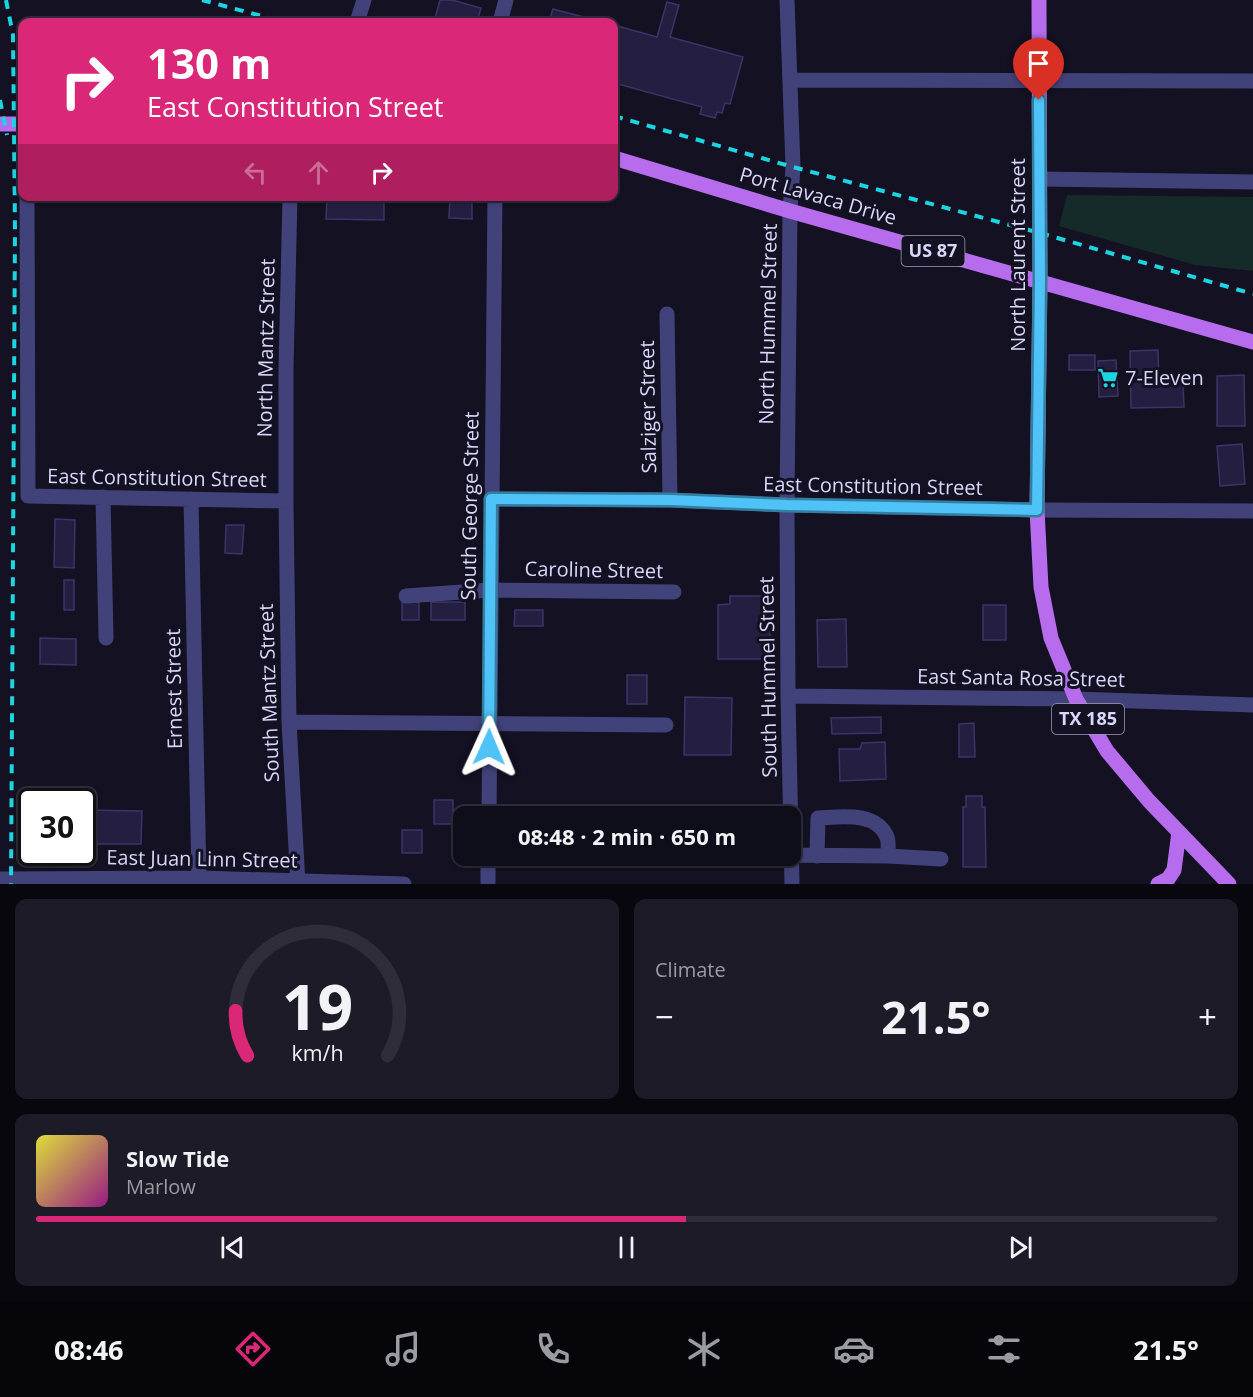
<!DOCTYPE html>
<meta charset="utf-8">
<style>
:root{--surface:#0e0d1a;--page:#1c1b27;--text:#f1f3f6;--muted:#9b9ca2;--line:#2e2d39;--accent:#db2777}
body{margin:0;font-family:"Open Sans",sans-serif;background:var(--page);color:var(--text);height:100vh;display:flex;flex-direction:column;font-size:22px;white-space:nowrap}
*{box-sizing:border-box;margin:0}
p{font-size:20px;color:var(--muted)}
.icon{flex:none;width:33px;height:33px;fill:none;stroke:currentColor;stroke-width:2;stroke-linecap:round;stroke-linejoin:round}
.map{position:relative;height:884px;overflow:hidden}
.sheet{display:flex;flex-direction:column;gap:15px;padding:15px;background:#08070e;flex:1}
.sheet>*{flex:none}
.guide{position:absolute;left:18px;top:18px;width:600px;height:183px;border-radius:12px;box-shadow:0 2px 4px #0004,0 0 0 2px var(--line);background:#db2777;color:#fff;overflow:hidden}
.speed{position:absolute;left:18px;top:788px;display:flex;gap:12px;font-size:30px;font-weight:700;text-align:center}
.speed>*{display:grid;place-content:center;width:78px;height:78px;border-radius:50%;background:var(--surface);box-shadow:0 2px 4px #0004,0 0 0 2px var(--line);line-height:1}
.speed .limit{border:3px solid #111;border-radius:9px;background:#fff;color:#111}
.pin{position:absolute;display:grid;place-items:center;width:51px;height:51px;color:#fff;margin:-62px -26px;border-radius:50% 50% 50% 0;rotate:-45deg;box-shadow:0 0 6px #0007}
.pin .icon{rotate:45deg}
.me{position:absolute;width:66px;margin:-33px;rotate:1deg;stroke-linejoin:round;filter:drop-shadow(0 0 4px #0008)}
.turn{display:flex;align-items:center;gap:21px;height:126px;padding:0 30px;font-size:27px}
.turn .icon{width:78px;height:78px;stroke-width:2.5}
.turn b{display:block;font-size:42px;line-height:51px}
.lanes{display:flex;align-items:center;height:57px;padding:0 30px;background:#0003;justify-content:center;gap:30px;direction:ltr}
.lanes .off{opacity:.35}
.big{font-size:45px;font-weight:700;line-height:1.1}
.sheet .card{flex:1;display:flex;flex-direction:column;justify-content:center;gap:9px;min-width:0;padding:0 21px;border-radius:12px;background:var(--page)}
.sheet .dial{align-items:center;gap:0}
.dial svg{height:156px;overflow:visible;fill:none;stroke:var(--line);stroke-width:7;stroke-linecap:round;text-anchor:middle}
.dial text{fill:var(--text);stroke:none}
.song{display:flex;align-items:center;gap:18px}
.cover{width:72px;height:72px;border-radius:9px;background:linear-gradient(135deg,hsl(60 70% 55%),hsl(310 70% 35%))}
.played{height:6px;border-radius:3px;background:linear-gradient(90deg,var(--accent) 55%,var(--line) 55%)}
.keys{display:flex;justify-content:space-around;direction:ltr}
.heat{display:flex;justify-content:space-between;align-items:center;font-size:33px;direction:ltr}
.sheet .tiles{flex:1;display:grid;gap:15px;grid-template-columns:1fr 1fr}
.card:last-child{grid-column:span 2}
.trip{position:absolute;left:453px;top:806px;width:348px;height:60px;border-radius:12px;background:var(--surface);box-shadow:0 2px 4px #0004,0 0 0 2px var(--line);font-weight:700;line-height:60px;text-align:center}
.dock{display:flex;height:96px;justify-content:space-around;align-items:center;background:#06050a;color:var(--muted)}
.dock .icon{width:42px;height:42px}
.dock .active{color:var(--accent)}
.dock b{font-size:27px;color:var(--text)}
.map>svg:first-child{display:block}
.green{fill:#152b29}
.building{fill:#241f40;stroke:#3c3469;stroke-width:1.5}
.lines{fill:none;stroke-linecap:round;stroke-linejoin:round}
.minor{stroke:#42427b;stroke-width:15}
.major{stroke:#b66cec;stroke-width:15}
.rail{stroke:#1dd5e0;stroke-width:4;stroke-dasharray:9 8;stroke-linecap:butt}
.route-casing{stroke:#337fa1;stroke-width:15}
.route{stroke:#4fc3f7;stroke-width:10}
.labels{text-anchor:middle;stroke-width:6;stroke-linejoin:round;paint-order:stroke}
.shield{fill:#131122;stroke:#9e9cb9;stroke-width:1.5}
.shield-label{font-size:18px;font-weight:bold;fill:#d9d7fa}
.street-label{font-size:20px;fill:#d9d7fa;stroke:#131122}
.poi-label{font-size:20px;fill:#d9d7fa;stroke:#131122;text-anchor:start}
</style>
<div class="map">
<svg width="1253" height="884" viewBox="0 0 1253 884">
<rect width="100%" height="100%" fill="#131122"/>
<path class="green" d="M1067 195 1253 197V271L1195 265 1059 226Z"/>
<path class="building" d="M440 0H452L481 8 477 22H434Z
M667 2 679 5 670 37 743 57 730 104 725 103 722 113 717 112 715 118 700 114 702 107 614 83V25L657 37Z
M553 9 603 22H549Z
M327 196H384V220L326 219Z
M450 196H472V219L449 218Z
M1158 350 1159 383H1183L1184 407 1131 408 1130 351Z
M1069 355H1095V370H1069Z
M1116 360 1118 396 1099 397 1098 361Z
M1244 375 1245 426H1217V376Z
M1242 444 1245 484 1220 486 1217 446Z
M55 519 75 520 74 568 54 567Z
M226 525H244L242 554 225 553Z
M64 580H74V610H64Z
M730 596H770V659H718V605L730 604Z
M402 601 419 602V620H402Z
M431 602H465V620H431Z
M983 605H1006V640H983Z
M515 610H543V626H514Z
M846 619 847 667H818L817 620Z
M40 638 76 639V665L40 664Z
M627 675H647V704H627Z
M685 697 732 698 731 755H684Z
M881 717V733L832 734 831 718Z
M974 723 975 757H959V724Z
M885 742 886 779 840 781 839 749H860L862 743Z
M966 796H982V807H985L986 867H963V807H966Z
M434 800H453V824H434Z
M84 810 142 811 141 844H84Z
M402 830H422V853H402Z"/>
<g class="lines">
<path class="minor" d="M787 0 793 167 790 211 787 505 788 696 792 884
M357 22 364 0
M500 22 506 0
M790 80 1253 81
M1040 179 1253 182
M27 196 28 496 286 501
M290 196 286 369V501L289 722 298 884
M667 314 670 500
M103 497 106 638
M191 499 199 878
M491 499 670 500 787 505 1037 510 1253 511
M406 596 490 590 674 592
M788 696 1076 699 1253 705
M289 722 666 725
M489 816 495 196
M791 855 888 856 941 859
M817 856 818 818C841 817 876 811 887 837 889 842 888 851 888 856
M0 879 199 878 404 884
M488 884V855"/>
<path class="major" d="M1039 0 1040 280 1037 510 1041 587 1051 638 1076 699 1107 751 1149 801 1229 884
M0 124H22
M614 158 790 211 1253 342
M1158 884 1168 879 1174 870 1179 832"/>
<path class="rail" d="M6 0 13 35 15 229 11 884
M202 0 284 22
M0 100 7 135
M614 116 793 167 1040 233 1253 294"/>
</g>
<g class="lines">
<g class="route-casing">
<path id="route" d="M489 747 491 499 670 500 787 505 1037 510 1040 280 1039 100"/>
</g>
<use href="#route" class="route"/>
</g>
<defs>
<g id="supermarket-bare" transform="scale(1.62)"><path d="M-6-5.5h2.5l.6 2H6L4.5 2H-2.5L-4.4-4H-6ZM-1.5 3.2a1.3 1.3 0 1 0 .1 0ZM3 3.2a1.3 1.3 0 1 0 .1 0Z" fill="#1dd5e0" stroke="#131122" stroke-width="2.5" paint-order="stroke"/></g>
</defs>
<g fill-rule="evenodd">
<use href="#supermarket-bare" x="1108" y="378"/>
</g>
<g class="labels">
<g class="shield">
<rect x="901.5" y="236" width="63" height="30" rx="4.5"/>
<rect x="1052" y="704" width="72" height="30" rx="4.5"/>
</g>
<g class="shield-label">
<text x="933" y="257">US 87</text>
<text x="1088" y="725">TX 185</text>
</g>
<g class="street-label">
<text transform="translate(818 196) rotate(16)" y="7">Port Lavaca Drive</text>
<text transform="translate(1018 255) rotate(-90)" y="7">North Laurent Street</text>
<text transform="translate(768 324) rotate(-89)" y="7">North Hummel Street</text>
<text transform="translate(266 348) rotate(-89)" y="7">North Mantz Street</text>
<text transform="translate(648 407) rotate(-91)" y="7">Salziger Street</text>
<text transform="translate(157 478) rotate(1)" y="7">East Constitution Street</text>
<text transform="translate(873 486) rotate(1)" y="7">East Constitution Street</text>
<text transform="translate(470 506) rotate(-89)" y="7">South George Street</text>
<text transform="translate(594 570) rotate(1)" y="7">Caroline Street</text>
<text transform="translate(768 677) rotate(-91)" y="7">South Hummel Street</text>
<text transform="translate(1021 678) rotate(1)" y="7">East Santa Rosa Street</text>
<text transform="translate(174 689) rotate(-91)" y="7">Ernest Street</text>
<text transform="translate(269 693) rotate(-92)" y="7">South Mantz Street</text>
<text transform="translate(202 859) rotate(1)" y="7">East Juan Linn Street</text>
</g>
<g class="poi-label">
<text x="1125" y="385">7-Eleven</text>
</g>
</g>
</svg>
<div class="speed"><div class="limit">30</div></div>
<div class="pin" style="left:1039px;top:100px;background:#d93025"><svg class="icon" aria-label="arrive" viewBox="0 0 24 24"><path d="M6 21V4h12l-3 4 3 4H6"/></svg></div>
<svg class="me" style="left:489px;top:747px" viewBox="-20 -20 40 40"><path d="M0-17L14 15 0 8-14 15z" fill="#4fc3f7" stroke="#fff" stroke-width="4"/></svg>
<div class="trip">08:48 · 2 min · 650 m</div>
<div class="guide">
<div class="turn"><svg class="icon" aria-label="right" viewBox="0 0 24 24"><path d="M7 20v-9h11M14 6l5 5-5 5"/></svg><div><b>130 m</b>East Constitution Street</div></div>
<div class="lanes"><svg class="icon off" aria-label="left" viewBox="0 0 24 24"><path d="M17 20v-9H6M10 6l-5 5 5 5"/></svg><svg class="icon off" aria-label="ahead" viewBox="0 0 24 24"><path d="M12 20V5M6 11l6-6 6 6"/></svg><svg class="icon" aria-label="right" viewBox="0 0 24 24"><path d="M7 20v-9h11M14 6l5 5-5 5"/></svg></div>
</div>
</div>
<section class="sheet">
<div class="tiles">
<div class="card dial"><svg viewBox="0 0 100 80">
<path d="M14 69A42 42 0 1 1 86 69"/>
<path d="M14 69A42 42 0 0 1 8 46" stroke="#db2777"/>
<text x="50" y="56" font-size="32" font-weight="700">19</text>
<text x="50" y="72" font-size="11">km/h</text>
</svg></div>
<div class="card"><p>Climate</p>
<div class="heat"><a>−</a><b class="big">21.5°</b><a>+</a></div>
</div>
<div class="card">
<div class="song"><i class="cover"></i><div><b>Slow Tide</b><p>Marlow</p></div></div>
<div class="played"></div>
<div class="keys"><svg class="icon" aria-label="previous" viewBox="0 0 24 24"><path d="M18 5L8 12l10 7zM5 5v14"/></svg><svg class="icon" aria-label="pause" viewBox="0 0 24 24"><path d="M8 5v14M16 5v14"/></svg><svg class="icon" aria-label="next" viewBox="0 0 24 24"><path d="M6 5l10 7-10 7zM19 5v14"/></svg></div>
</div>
</div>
</section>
<nav class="dock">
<b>08:46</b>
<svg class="icon active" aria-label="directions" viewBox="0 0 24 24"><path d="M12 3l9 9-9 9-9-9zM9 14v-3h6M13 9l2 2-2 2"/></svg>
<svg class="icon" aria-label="music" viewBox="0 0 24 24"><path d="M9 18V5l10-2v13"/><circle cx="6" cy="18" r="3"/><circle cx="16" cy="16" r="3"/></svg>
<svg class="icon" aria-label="phone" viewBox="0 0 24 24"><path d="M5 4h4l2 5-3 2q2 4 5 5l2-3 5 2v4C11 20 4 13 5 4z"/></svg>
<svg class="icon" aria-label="climate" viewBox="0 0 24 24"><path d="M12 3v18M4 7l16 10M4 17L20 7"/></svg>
<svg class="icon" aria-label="car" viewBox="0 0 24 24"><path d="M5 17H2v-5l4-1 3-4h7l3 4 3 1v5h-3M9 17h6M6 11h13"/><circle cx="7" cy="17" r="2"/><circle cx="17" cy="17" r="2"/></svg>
<svg class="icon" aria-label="filters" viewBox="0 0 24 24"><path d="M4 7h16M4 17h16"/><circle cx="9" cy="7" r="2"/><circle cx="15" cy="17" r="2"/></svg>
<b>21.5°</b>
</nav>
